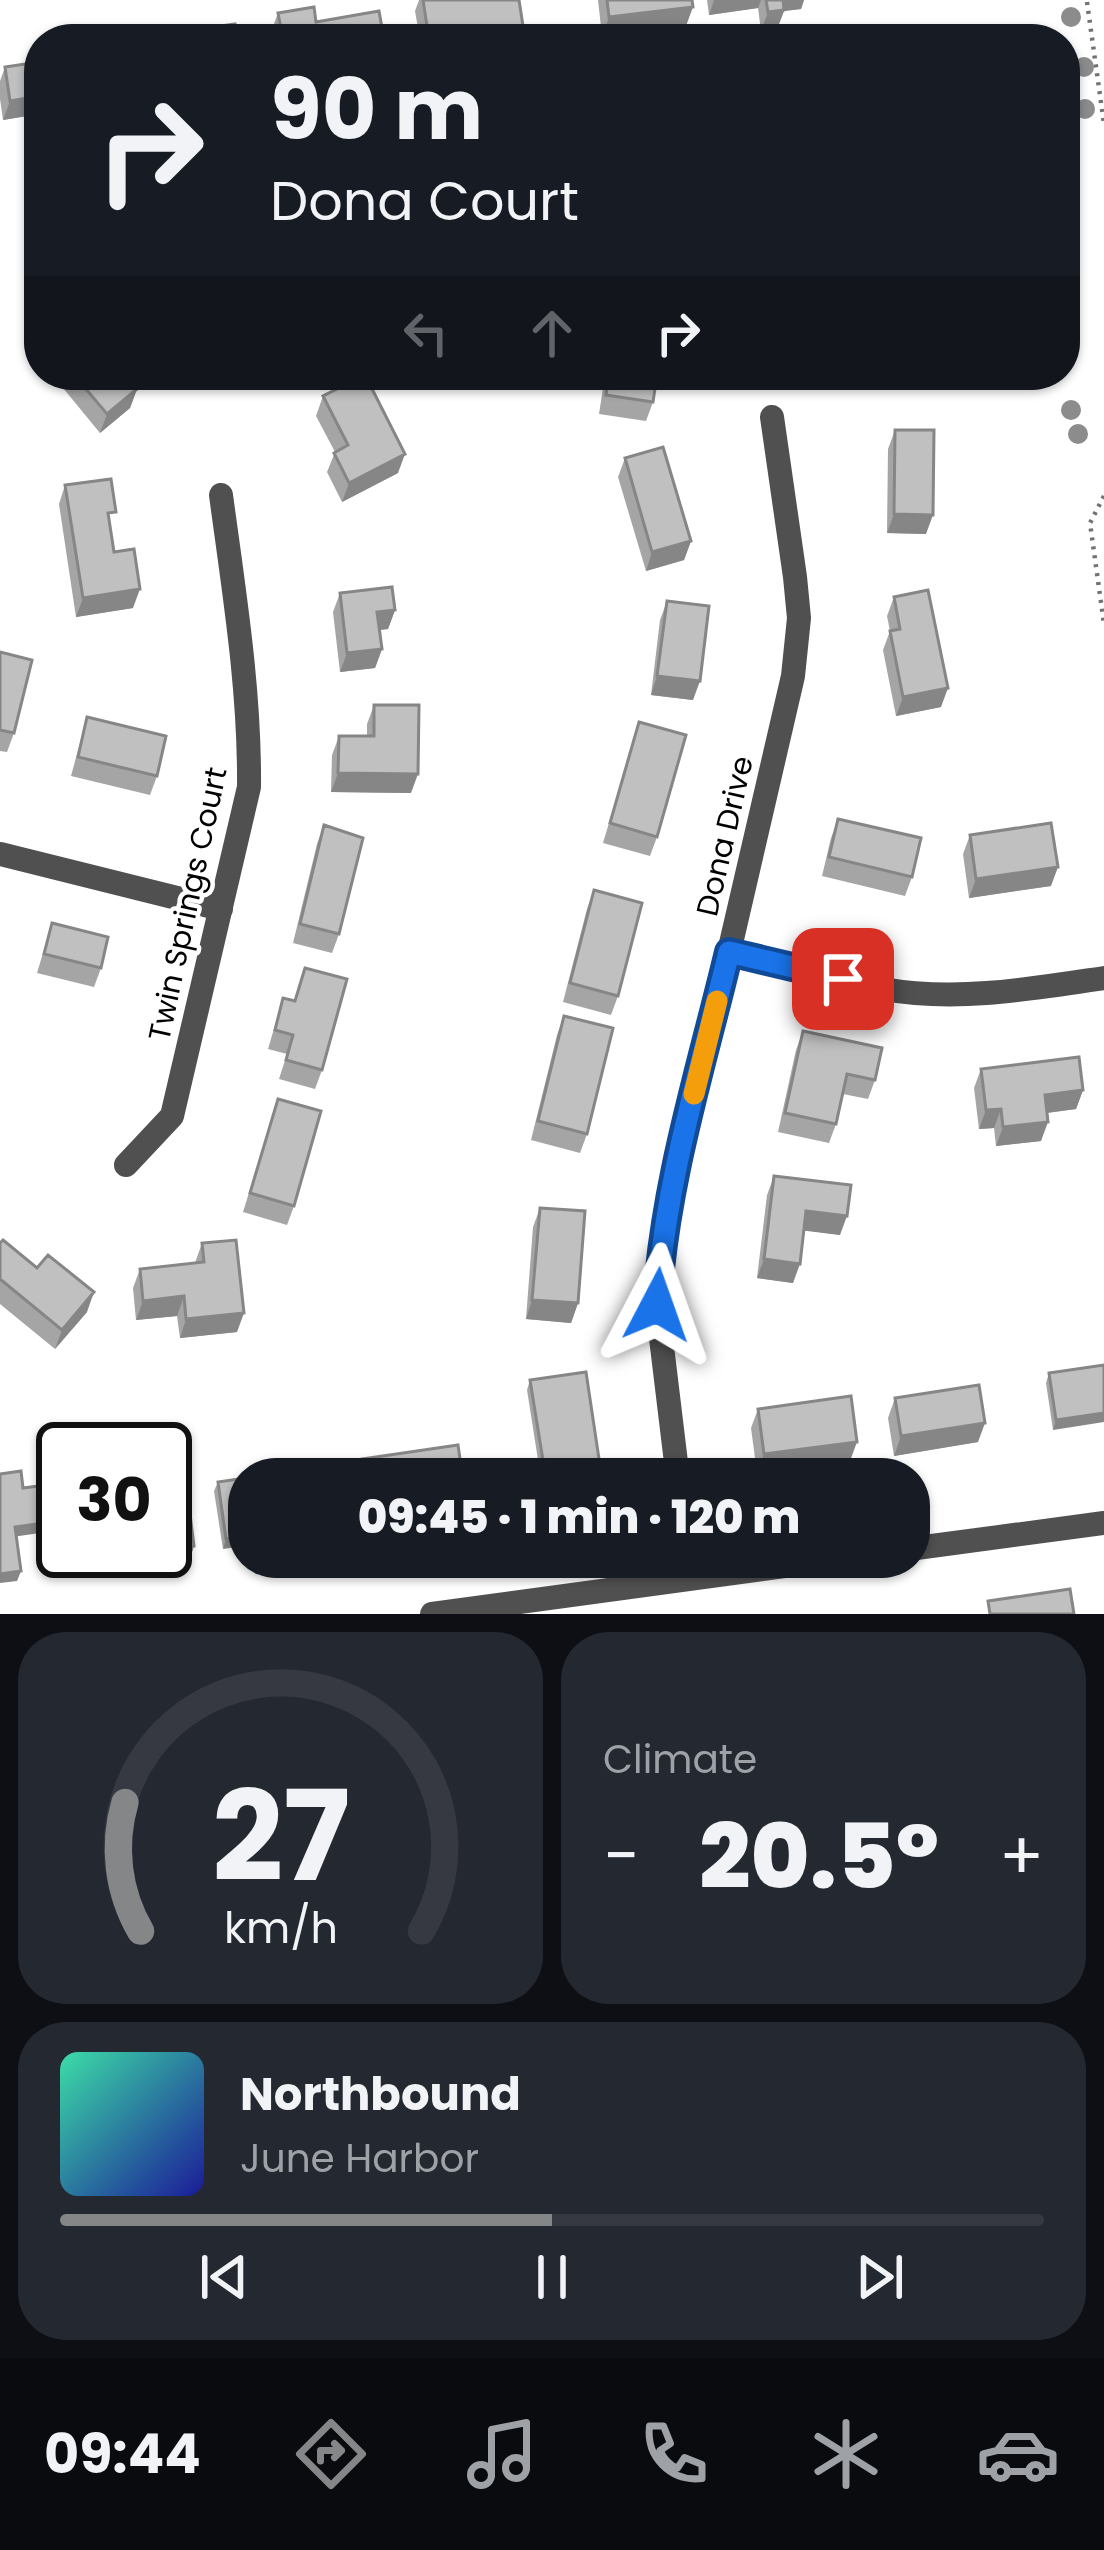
<!DOCTYPE html>
<meta charset="utf-8">
<style>
:root{--surface:#171b24;--page:#242831;--text:#f1f3f6;--muted:#9ea1a6;--line:#363941;--accent:#858687}
body{margin:0;font-family:Poppins,sans-serif;background:var(--page);color:var(--text);height:100vh;display:flex;flex-direction:column;font-size:45px;white-space:nowrap}
*{box-sizing:border-box;margin:0}
p{font-size:39px;color:var(--muted)}
.icon{flex:none;width:66px;height:66px;fill:none;stroke:currentColor;stroke-width:2;stroke-linecap:round;stroke-linejoin:round}
.map{position:relative;height:1614px;overflow:hidden}
.side{display:flex;flex-direction:column;gap:18px;padding:18px;background:#0d0f14;flex:1}
.side>*{flex:none}
.banner{position:absolute;left:24px;top:24px;width:1056px;height:366px;border-radius:48px;box-shadow:0 3px 9px #0004;background:#171b24;color:var(--text);overflow:hidden}
.speed{position:absolute;left:36px;top:1422px;display:flex;gap:24px;font-size:60px;font-weight:700;text-align:center}
.speed>*{display:grid;place-content:center;width:156px;height:156px;border-radius:50%;background:var(--surface);box-shadow:0 3px 9px #0004;line-height:1}
.speed .limit{border:6px solid #111;border-radius:18px;background:#fff;color:#111}
.pin{position:absolute;display:grid;place-items:center;width:102px;height:102px;color:#fff;margin:-51px;border-radius:24px;box-shadow:0 6px 18px #0006}
.me{position:absolute;width:132px;margin:-66px;rotate:4deg;stroke-linejoin:round;filter:drop-shadow(0 0 9px #0008)}
.turn{display:flex;align-items:center;gap:42px;height:252px;padding:0 48px;font-size:54px}
.turn .icon{width:156px;height:156px;stroke-width:2.5}
.turn b{display:block;font-size:84px;line-height:102px}
.lanes{display:flex;align-items:center;height:114px;padding:0 48px;background:#0003;justify-content:center;gap:60px;direction:ltr}
.lanes .off{opacity:.35}
.big{font-size:90px;font-weight:800;line-height:1.1}
.side .card{flex:1;display:flex;flex-direction:column;justify-content:center;gap:18px;min-width:0;padding:0 42px;border-radius:48px;background:var(--page)}
.side .dial{align-items:center;gap:0}
.dial svg{height:312px;overflow:visible;fill:none;stroke:var(--line);stroke-width:7;stroke-linecap:round;text-anchor:middle}
.dial text{fill:var(--text);stroke:none}
.song{display:flex;align-items:center;gap:36px}
.cover{width:144px;height:144px;border-radius:18px;background:linear-gradient(135deg,hsl(160 70% 55%),hsl(240 70% 35%))}
.played{height:12px;border-radius:6px;background:linear-gradient(90deg,var(--accent) 50%,var(--line) 50%)}
.keys{display:flex;justify-content:space-around;direction:ltr}
.heat{display:flex;justify-content:space-between;align-items:center;font-size:66px;direction:ltr}
.side .tiles{flex:1;display:grid;gap:18px;grid-template-columns:1fr 1fr}
.card:last-child{grid-column:span 2}
.trip{position:absolute;left:228px;top:1458px;width:702px;height:120px;border-radius:48px;background:var(--surface);box-shadow:0 3px 9px #0004;font-weight:800;line-height:120px;text-align:center}
.menu{display:flex;height:192px;justify-content:space-around;align-items:center;background:#090b0e;color:var(--muted)}
.menu .icon{width:84px;height:84px}
.menu .on{color:var(--accent)}
.menu b{font-size:54px;color:var(--text)}
.map>svg:first-child{display:block}
.lines{fill:none;stroke-linecap:round;stroke-linejoin:round}
.path{stroke:#727272;stroke-width:4.5;stroke-dasharray:3 6;stroke-linecap:butt}
.street{stroke:#505050;stroke-width:24}
.tree{fill:#8c8c8c}
.wall{fill:#a5a5a5}
.shaded-wall{fill:#868686}
.building{fill:#c0c0c0;stroke:#868686;stroke-width:3}
.route-casing{stroke:#114b97;stroke-width:30}
.route{stroke:#1a73e8;stroke-width:21}
.slow{stroke:#f59e0b;stroke-width:21}
.labels{text-anchor:middle;stroke-width:9;stroke-linejoin:round;paint-order:stroke}
.street-label{font-size:30px;fill:#000;stroke:#fff}
</style>
<div class="map">
<svg width="1104" height="1614" viewBox="0 0 1104 1614">
<rect width="100%" height="100%" fill="#fff"/>
<g class="lines">
<path class="path" d="M1087 2 1104 124
M1104 496 1090 523 1104 624"/>
<path class="street" d="M0 854 221 909
M729 952C781 961 831 981 883 989 957 1002 1031 989 1104 978
M126 1165 172 1116 249 787C250 689 234 592 221 495
M678 1479 657 1305 660 1256 669 1194 729 952 793 676 799 618 795 577 772 417
M909 1549 1104 1523
M432 1614 851 1557"/>
</g>
<g class="tree">
<circle cx="1071" cy="17" r="10"/>
<circle cx="1084" cy="67" r="10"/>
<circle cx="1085" cy="109" r="10"/>
<circle cx="1071" cy="410" r="10"/>
<circle cx="1078" cy="434" r="10"/>
</g>
<path class="wall" d="M419 0H519L525 39H420L415 11Z
M598 0H692L686 26 602 36Z
M707 0H804L801 9 784 11 777 29 761 31 758 8 709 15Z
M278 13 316 22 384 39H272L271 32Z
M39 62V114L3 120 0 99V81L5 67Z
M68 375H129L127 377 137 389 130 408 100 433 63 388Z
M605 375H657L653 402 646 421 599 414Z
M323 396 398 473 342 502 327 472 335 452 316 416Z
M895 430 926 534 887 533 888 449Z
M625 458 691 541 684 560 646 571 618 477Z
M65 485 110 528 114 552 133 608 76 617 59 504Z
M340 593 395 610 388 629 379 630 382 649 375 668 340 672 333 612Z
M894 597 941 707 896 716 883 650 890 631 887 616Z
M667 601 693 700 651 695 660 620Z
M0 652 14 733 7 752 0 751Z
M374 705 411 793 331 792 332 755 339 736H367V724Z
M87 717 157 776 150 795 71 776Z
M639 722 657 837 650 856 603 843Z
M838 819 912 877 905 896 822 876 831 838Z
M324 825 339 934 332 953 293 943 317 844Z
M970 835 1051 886 969 898 963 854Z
M594 890 618 996 611 1015 563 1002 587 909Z
M52 923 101 968 94 987 37 973Z
M305 968 322 1070 315 1089 279 1079 287 1054 268 1049 283 998 294 1001Z
M564 1016 587 1134 580 1153 531 1140 557 1035Z
M803 1031 875 1080 868 1099 843 1094 836 1124 829 1143 778 1132 796 1050Z
M981 1069 1083 1090 1076 1109 1047 1113 1041 1141 996 1146 994 1128 979 1129 974 1088Z
M278 1099 294 1206 287 1225 243 1212Z
M774 1176 840 1235 804 1230 793 1283 757 1278 767 1195Z
M540 1208 578 1303 571 1323 526 1319 533 1227Z
M0 1243 87 1312 55 1349 0 1304Z
M202 1243 237 1332 180 1338 177 1316 136 1320 133 1288 140 1269 195 1263Z
M1104 1365 1053 1430 1046 1383 1049 1373Z
M530 1380 602 1479H541L527 1390Z
M895 1398 978 1442 894 1456 888 1418Z
M758 1409 850 1461 757 1473 751 1428Z
M362 1459 463 1479H355Z
M330 1479 223 1549 214 1491 218 1482Z
M194 1546 191 1555 72 1571 69 1551H165Z"/>
<path class="shaded-wall" d="M714 0H761L758 8 709 15Z
M780 0H804L801 9 784 11 777 29 761 31 768 12Z
M693 7 686 26 602 36 609 17Z
M489 29 486 39H457L459 34Z
M39 96V114L3 120 10 101Z
M137 389 130 408 100 433 107 414Z
M405 454 398 473 342 502 349 483Z
M894 514 933 515 926 534 887 533Z
M691 541 684 560 646 571 652 552Z
M140 589 133 608 76 617 83 598Z
M395 610 388 629 370 631 377 612Z
M382 649 375 668 340 672 347 653Z
M657 676 700 681 693 700 651 695Z
M948 688 941 707 896 716 903 697Z
M338 773 418 774 411 793 331 792Z
M1058 867 1051 886 969 898 976 879Z
M1083 1090 1076 1109 1038 1114 1045 1095Z
M1001 1109 994 1128 979 1129 986 1110Z
M1048 1122 1041 1141 996 1146 1003 1127Z
M806 1211 847 1216 840 1235 799 1230Z
M764 1259 800 1264 793 1283 757 1278Z
M94 1292 87 1312 55 1349 62 1330Z
M184 1296 177 1316 136 1320 143 1301Z
M532 1300 578 1303 571 1323 526 1319Z
M244 1313 237 1332 180 1338 186 1319Z
M1104 1413V1422L1053 1430 1056 1420Z
M985 1423 978 1442 894 1456 901 1436Z
M857 1442 850 1461 757 1473 764 1454Z
M44 1523 40 1533 12 1537 15 1527Z
M249 1536V1545L223 1549 226 1539Z
M194 1546 191 1555 72 1571 75 1561 165 1551V1549Z
M21 1571 17 1581 0 1583V1574Z"/>
<path class="building" d="M423 0H519L525 39H491L489 29 459 34 460 39H429Z
M607 0H692L693 7 609 17Z
M766 0H783L784 10 768 12Z
M314 7 316 22 379 11 384 39H283L278 13Z
M235 24 237 39H200L199 29Z
M167 32 168 39H139L138 36Z
M39 62V96L10 101 5 67Z
M74 375H125L137 389 107 414Z
M365 375 405 454 349 483 334 453 348 445 323 396Z
M609 375H657L653 402 606 395Z
M895 430H934L933 515 894 514Z
M663 447 691 541 652 552 625 458Z
M111 479 116 512 108 513 114 552 134 549 140 589 83 598 65 485Z
M392 587 395 610 377 612 382 649 347 653 340 593Z
M928 590 948 688 903 697 890 631 900 629 894 597Z
M667 601 709 606 700 681 657 676Z
M0 652 32 660 14 733 0 730Z
M374 705H419L418 774 338 773 339 736H374Z
M87 717 166 736 157 776 78 757Z
M639 722 686 735 657 837 610 823Z
M838 819 921 838 912 877 829 857Z
M1051 823 1058 867 976 879 970 835Z
M324 825 363 838 339 934 300 924Z
M594 890 642 903 618 996 570 983Z
M52 923 108 937 101 968 44 954Z
M305 968 347 979 322 1070 286 1060 293 1035 275 1030 283 998 295 1001Z
M564 1016 613 1028 587 1134 538 1121Z
M803 1031 882 1048 875 1080 847 1074 836 1124 785 1113Z
M1079 1057 1083 1090 1045 1095 1048 1122 1003 1127 1001 1109 986 1110 981 1069Z
M278 1099 321 1111 294 1206 250 1193Z
M774 1176 851 1185 847 1216 806 1211 800 1264 764 1259Z
M540 1208 585 1211 578 1303 532 1300Z
M3 1240 37 1268 48 1255 94 1292 62 1330 0 1279V1243Z
M236 1240 244 1313 186 1319 184 1296 143 1301 140 1269 204 1262 202 1243Z
M1104 1365V1413L1056 1420 1049 1373Z
M586 1372 602 1479H546L530 1380Z
M979 1385 985 1423 901 1436 895 1398Z
M851 1396 857 1442 764 1454 758 1409Z
M458 1445 463 1479H365L362 1459Z
M328 1466 330 1479H249V1536L226 1539 218 1482Z
M21 1471 23 1488 39 1486 44 1523 15 1527 21 1571 0 1574V1474Z
M188 1498 194 1546 165 1549V1501Z
M74 1551H153L75 1561Z
M1070 1589 1074 1614H990L988 1601Z"/>
<g class="lines">
<g class="route-casing">
<path id="route" d="M657 1305C664 1184 701 1069 729 952L843 979"/>
</g>
<use href="#route" class="route"/>
<path class="slow" d="M694 1094 717 1001"/>
</g>
<g class="labels">
<g class="street-label">
<text transform="translate(725 836) rotate(-77)" y="10">Dona Drive</text>
<text transform="translate(188 904) rotate(-78)" y="10">Twin Springs Court</text>
</g>
</g>
</svg>
<div class="speed"><div class="limit">30</div></div>
<div class="pin" style="left:843px;top:979px;background:#d93025"><svg class="icon" aria-label="arrive" viewBox="0 0 24 24"><path d="M6 21V4h12l-3 4 3 4H6"/></svg></div>
<svg class="me" style="left:657px;top:1305px" viewBox="-20 -20 40 40"><path d="M0-17L14 15 0 8-14 15z" fill="#1a73e8" stroke="#fff" stroke-width="4"/></svg>
<div class="trip">09:45 · 1 min · 120 m</div>
<div class="banner">
<div class="turn"><svg class="icon" aria-label="right" viewBox="0 0 24 24"><path d="M7 20v-9h11M14 6l5 5-5 5"/></svg><div><b>90 m</b>Dona Court</div></div>
<div class="lanes"><svg class="icon off" aria-label="left" viewBox="0 0 24 24"><path d="M17 20v-9H6M10 6l-5 5 5 5"/></svg><svg class="icon off" aria-label="ahead" viewBox="0 0 24 24"><path d="M12 20V5M6 11l6-6 6 6"/></svg><svg class="icon" aria-label="right" viewBox="0 0 24 24"><path d="M7 20v-9h11M14 6l5 5-5 5"/></svg></div>
</div>
</div>
<section class="side">
<div class="tiles">
<div class="card dial"><svg viewBox="0 0 100 80">
<path d="M14 69A42 42 0 1 1 86 69"/>
<path d="M14 69A42 42 0 0 1 10 36" stroke="#858687"/>
<text x="50" y="56" font-size="32" font-weight="700">27</text>
<text x="50" y="72" font-size="11">km/h</text>
</svg></div>
<div class="card"><p>Climate</p>
<div class="heat"><a>−</a><b class="big">20.5°</b><a>+</a></div>
</div>
<div class="card">
<div class="song"><i class="cover"></i><div><b>Northbound</b><p>June Harbor</p></div></div>
<div class="played"></div>
<div class="keys"><svg class="icon" aria-label="previous" viewBox="0 0 24 24"><path d="M18 5L8 12l10 7zM5 5v14"/></svg><svg class="icon" aria-label="pause" viewBox="0 0 24 24"><path d="M8 5v14M16 5v14"/></svg><svg class="icon" aria-label="next" viewBox="0 0 24 24"><path d="M6 5l10 7-10 7zM19 5v14"/></svg></div>
</div>
</div>
</section>
<nav class="menu">
<b>09:44</b>
<svg class="icon on" aria-label="directions" viewBox="0 0 24 24"><path d="M12 3l9 9-9 9-9-9zM9 14v-3h6M13 9l2 2-2 2"/></svg>
<svg class="icon" aria-label="music" viewBox="0 0 24 24"><path d="M9 18V5l10-2v13"/><circle cx="6" cy="18" r="3"/><circle cx="16" cy="16" r="3"/></svg>
<svg class="icon" aria-label="phone" viewBox="0 0 24 24"><path d="M5 4h4l2 5-3 2q2 4 5 5l2-3 5 2v4C11 20 4 13 5 4z"/></svg>
<svg class="icon" aria-label="climate" viewBox="0 0 24 24"><path d="M12 3v18M4 7l16 10M4 17L20 7"/></svg>
<svg class="icon" aria-label="car" viewBox="0 0 24 24"><path d="M5 17H2v-5l4-1 3-4h7l3 4 3 1v5h-3M9 17h6M6 11h13"/><circle cx="7" cy="17" r="2"/><circle cx="17" cy="17" r="2"/></svg>
</nav>
